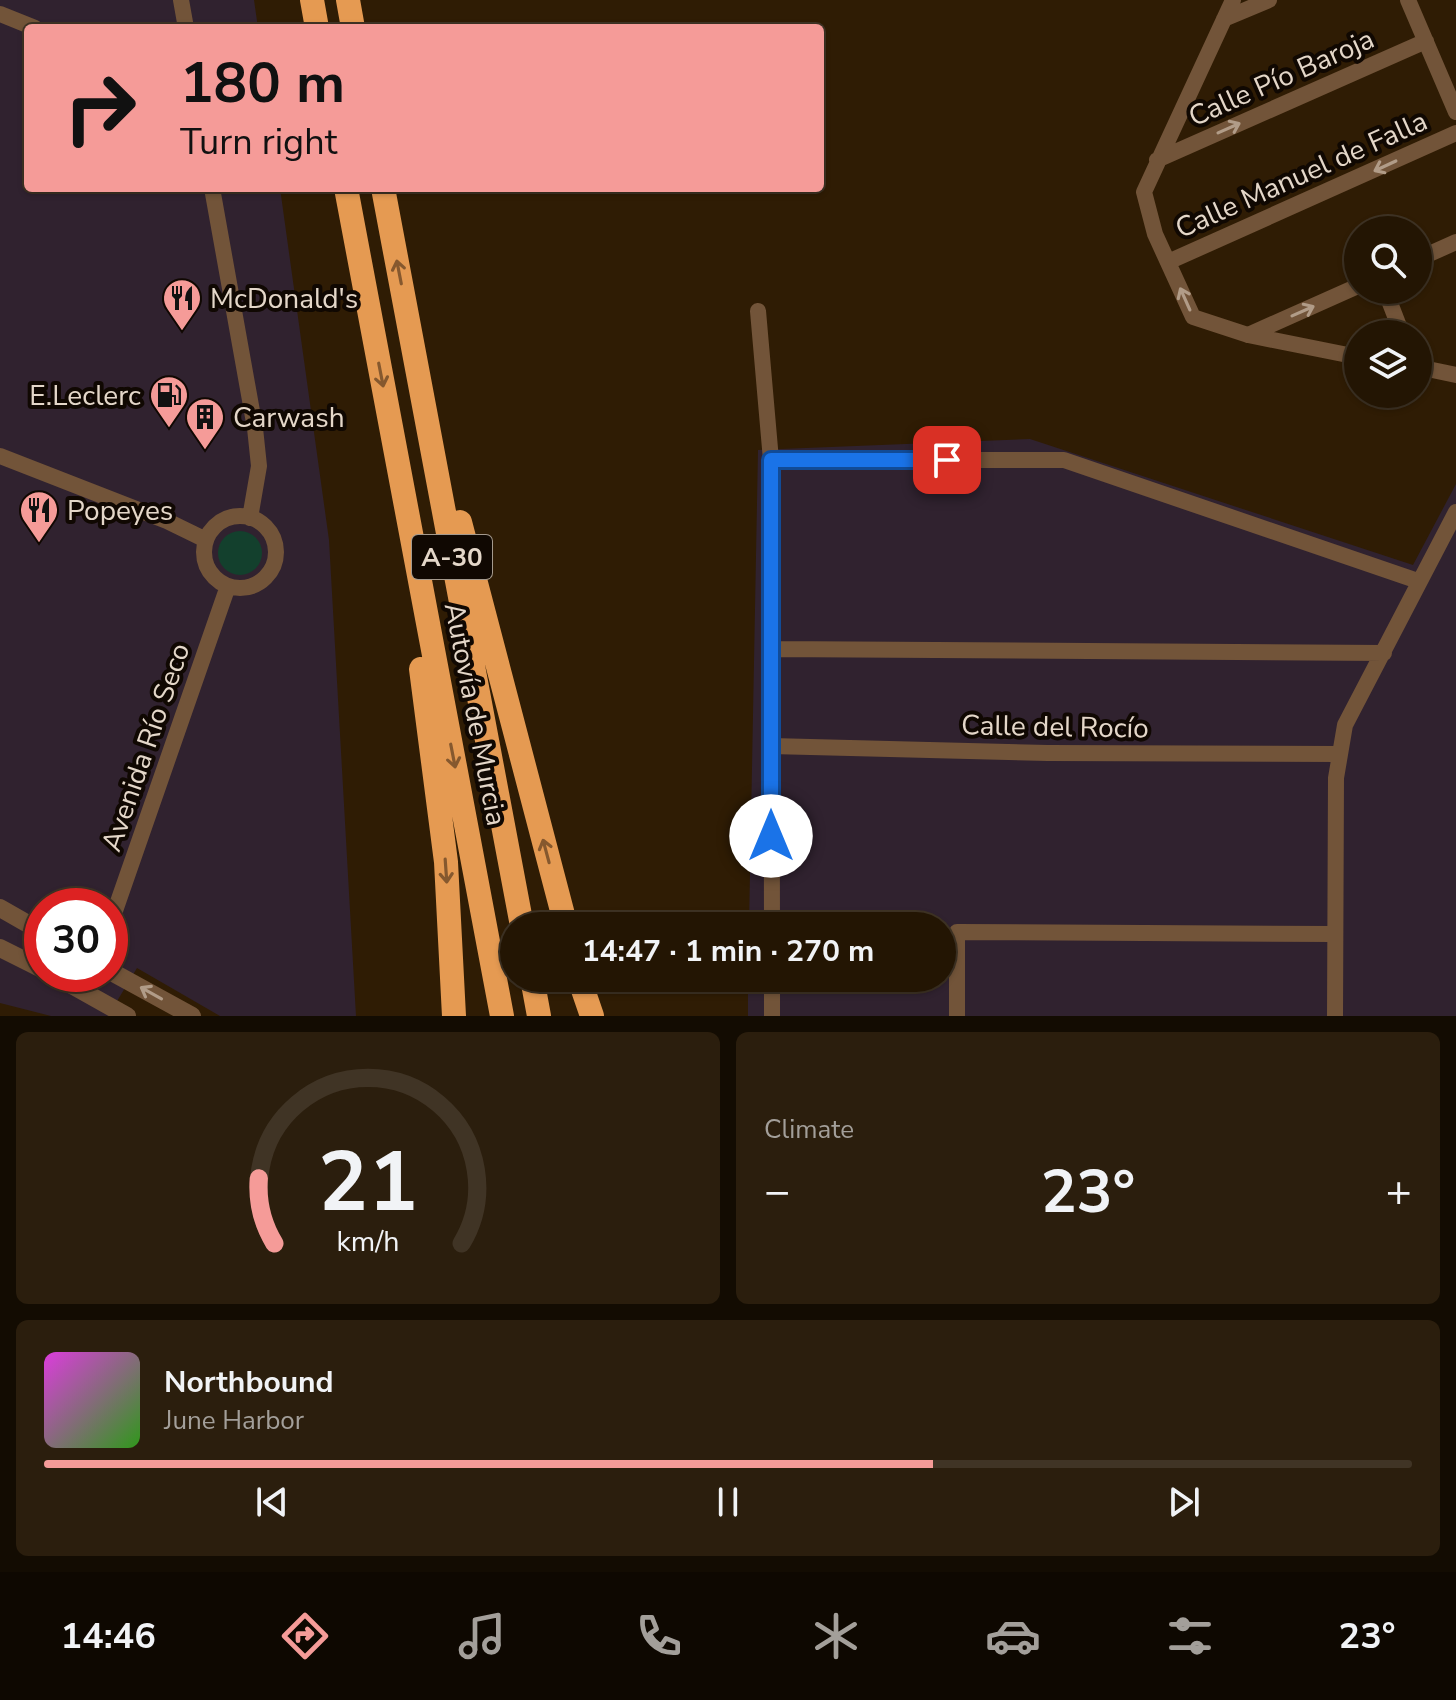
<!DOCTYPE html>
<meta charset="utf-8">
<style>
:root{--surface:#231503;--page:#2b1e0d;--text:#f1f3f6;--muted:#a39f9a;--line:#403425;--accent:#f59b98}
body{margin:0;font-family:"Nunito Sans",sans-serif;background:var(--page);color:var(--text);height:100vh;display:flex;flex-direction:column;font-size:30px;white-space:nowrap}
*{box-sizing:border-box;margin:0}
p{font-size:26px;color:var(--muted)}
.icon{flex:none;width:44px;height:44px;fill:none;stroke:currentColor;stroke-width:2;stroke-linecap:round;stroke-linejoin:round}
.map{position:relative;height:1016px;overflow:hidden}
.sheet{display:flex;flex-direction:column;gap:16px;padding:16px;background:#130c02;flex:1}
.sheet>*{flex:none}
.guide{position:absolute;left:24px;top:24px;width:800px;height:168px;border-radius:8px;box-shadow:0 2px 6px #0004,0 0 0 2px var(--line);background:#f59b98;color:#111;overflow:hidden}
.buttons{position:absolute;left:1344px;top:216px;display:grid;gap:16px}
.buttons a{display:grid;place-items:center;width:88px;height:88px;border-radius:50%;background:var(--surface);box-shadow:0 2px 6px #0004,0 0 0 2px var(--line);font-size:40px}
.speed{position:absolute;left:24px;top:888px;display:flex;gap:16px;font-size:40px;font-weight:700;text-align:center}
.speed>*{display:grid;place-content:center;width:104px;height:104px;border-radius:50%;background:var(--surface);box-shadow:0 2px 6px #0004,0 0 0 2px var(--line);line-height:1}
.speed .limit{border:12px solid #d22;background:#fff;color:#111}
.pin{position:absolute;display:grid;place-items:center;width:68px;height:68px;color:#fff;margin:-34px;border-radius:16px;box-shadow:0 4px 12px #0006}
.me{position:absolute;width:88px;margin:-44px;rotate:0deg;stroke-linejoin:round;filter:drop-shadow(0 0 6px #0008)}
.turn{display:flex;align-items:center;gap:28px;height:168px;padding:0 24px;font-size:36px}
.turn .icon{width:104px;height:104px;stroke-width:2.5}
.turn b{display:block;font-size:56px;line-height:68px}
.big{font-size:60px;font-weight:700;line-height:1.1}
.sheet .widget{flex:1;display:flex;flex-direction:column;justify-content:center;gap:12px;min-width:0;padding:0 28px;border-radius:12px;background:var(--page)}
.sheet .dial{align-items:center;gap:0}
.dial svg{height:208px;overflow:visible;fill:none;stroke:var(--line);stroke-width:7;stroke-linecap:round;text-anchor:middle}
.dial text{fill:var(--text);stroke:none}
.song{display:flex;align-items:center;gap:24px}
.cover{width:96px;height:96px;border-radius:12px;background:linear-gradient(135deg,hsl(300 70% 55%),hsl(110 70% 35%))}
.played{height:8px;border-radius:4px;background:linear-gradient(90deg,var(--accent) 65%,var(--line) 65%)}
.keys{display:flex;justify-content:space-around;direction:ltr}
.heat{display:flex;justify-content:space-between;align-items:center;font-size:44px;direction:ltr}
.sheet .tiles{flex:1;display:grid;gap:16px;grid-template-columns:1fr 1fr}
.widget:last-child{grid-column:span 2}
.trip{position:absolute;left:500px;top:912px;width:456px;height:80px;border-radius:40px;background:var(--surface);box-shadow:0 2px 6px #0004,0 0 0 2px var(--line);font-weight:700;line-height:80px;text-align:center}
.tabs{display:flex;height:128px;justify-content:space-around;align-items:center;background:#0e0801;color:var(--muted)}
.tabs .icon{width:56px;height:56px}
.tabs .active{color:var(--accent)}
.tabs b{font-size:36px;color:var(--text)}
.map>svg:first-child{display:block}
.commercial{fill:#30222f;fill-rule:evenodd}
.green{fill:#13402d}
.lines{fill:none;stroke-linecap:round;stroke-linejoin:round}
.minor{stroke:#725439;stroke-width:16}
.tertiary{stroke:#725439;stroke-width:18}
.motorway{stroke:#e59a52;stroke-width:24}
.oneway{stroke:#b19c88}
.oneway2{stroke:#85582e}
.route-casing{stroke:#114b97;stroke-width:20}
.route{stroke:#1a73e8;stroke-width:14}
.labels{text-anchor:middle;stroke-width:8;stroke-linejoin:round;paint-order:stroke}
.shield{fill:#100802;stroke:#a4998d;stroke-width:2}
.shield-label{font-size:26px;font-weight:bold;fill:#e4d7c9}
.street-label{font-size:28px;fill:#e4d7c9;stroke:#100802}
.poi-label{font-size:28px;fill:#e4d7c9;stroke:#100802;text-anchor:start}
</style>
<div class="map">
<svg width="1456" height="1016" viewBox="0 0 1456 1016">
<rect width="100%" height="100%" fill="#2f1c04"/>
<path class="commercial" d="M0 0H254L258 28H28V188H280L329 540 356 1016H220L137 968 108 1016H51L0 1003ZM42 906H110V974H42Z
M1030 439 1413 565 1456 484V1016H748V978H942V926H749L758 450Z"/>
<path class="green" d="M218 553a22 22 0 1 1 44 0a22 22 0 1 1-44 0Z"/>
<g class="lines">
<path class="minor" d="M181 0 186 28
M1233 0 1144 192 1155 234 1193 317 1248 335 1358 357
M1408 0 1456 112
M0 14 35 28
M1224 19 1269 0
M1157 160 1426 41
M212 188 255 428 259 466 250 518
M1418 259 1456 242
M1168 262 1456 133
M1385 290 1402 334
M758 311 771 460 772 926
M1248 335 1358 286
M1418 367 1456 375
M0 456 167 521 206 540
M771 460H1064L1418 581
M204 552a36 36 0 1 1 72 0a36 36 0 1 1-72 0Z
M771 649 1384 653
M771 746 1048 753 1339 754
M110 925 228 586
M772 978V1016
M957 1016V932L1334 934
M1335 1016 1336 778 1345 725 1456 512"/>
<path class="tertiary" d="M0 908 42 932
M0 948 42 969
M110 971 192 1016
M52 974 127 1016"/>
<path class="motorway" d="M312 0 317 28
M348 0 353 28
M346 188 502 1016
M383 188 522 926
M460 522 566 926
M421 669 446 862 454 1016
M532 978 539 1016
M579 978 592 1016"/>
</g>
<defs><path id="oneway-shaft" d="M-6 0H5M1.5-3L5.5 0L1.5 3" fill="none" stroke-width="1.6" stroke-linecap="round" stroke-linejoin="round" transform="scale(2)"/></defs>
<g class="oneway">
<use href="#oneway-shaft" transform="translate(1229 128) rotate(-24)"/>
<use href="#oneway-shaft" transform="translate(1385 166) rotate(155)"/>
<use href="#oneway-shaft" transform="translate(1185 299) rotate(-114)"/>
<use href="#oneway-shaft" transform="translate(1303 311) rotate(-24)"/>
<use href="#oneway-shaft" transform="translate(151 993) rotate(-151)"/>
</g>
<g class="oneway2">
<use href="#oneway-shaft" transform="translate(399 272) rotate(-101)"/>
<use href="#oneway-shaft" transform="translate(381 375) rotate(79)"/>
<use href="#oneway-shaft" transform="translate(453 756) rotate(79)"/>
<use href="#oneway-shaft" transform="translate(546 851) rotate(-105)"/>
<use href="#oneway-shaft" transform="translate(446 871) rotate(86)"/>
</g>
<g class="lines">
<g class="route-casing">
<path id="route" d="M771 836V460H947"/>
</g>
<use href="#route" class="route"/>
</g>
<defs>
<g id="restaurant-pin" transform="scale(2)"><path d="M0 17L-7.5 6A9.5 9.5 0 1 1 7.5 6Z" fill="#f59b98" stroke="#100802"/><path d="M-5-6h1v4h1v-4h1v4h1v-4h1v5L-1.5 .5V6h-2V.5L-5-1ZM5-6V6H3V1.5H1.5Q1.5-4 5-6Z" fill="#111"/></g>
<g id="fuel-pin" transform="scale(2)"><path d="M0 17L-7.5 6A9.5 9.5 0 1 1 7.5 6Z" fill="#f59b98" stroke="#100802"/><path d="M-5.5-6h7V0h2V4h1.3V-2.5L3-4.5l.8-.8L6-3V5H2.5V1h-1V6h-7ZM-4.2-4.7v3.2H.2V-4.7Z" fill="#111"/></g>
<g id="building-pin" transform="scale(2)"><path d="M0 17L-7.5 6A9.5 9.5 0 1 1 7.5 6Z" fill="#f59b98" stroke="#100802"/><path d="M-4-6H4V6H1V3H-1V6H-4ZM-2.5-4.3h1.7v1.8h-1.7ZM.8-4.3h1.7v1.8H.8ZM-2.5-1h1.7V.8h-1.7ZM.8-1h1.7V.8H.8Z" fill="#111"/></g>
</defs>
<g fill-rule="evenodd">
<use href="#restaurant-pin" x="182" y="298"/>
<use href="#fuel-pin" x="169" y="395"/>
<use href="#building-pin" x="205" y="417"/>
<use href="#restaurant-pin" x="39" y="510"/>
</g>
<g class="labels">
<rect class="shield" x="412" y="535" width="80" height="44" rx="6"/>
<g class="shield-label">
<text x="452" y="566">A-30</text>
</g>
<g class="street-label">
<text transform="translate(1281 77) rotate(-24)" y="10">Calle Pío Baroja</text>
<text transform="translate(1301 174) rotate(-24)" y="10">Calle Manuel de Falla</text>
<text transform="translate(476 714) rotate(79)" y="10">Autovía de Murcia</text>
<text transform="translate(1055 726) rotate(1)" y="10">Calle del Rocío</text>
<text transform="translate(145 747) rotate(-71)" y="10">Avenida Río Seco</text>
</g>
<g class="poi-label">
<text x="210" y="308">McDonald's</text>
<text x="141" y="405" text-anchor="end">E.Leclerc</text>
<text x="233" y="427">Carwash</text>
<text x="67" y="520">Popeyes</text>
</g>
</g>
</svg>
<div class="buttons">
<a><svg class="icon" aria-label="search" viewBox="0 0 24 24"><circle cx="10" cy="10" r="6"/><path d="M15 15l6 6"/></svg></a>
<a><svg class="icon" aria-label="layers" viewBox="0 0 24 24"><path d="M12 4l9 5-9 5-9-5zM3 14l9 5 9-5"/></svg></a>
</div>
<div class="speed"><div class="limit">30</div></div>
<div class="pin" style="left:947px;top:460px;background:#d93025"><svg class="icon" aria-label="arrive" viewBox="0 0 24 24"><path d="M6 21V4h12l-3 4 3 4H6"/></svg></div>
<svg class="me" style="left:771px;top:836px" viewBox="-20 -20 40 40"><circle r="19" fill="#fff"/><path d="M0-13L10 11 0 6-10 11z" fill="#1a73e8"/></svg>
<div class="trip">14:47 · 1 min · 270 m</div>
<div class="guide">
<div class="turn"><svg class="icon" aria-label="right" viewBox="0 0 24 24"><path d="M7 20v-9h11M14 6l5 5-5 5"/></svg><div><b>180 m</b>Turn right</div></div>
</div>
</div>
<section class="sheet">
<div class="tiles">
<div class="widget dial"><svg viewBox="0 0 100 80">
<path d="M14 69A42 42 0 1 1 86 69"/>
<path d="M14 69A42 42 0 0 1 8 44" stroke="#f59b98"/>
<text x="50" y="56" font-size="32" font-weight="700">21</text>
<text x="50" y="72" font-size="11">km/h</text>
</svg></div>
<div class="widget"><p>Climate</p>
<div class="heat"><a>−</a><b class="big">23°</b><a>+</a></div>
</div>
<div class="widget">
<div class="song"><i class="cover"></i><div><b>Northbound</b><p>June Harbor</p></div></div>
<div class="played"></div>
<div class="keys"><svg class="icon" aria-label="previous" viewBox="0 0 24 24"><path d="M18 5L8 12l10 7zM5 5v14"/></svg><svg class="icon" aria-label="pause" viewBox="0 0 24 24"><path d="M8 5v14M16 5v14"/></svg><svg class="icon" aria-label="next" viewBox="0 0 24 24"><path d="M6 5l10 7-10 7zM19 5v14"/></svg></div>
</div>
</div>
</section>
<nav class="tabs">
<b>14:46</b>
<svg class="icon active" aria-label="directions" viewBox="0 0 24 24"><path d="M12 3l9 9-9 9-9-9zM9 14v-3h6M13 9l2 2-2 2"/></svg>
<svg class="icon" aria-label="music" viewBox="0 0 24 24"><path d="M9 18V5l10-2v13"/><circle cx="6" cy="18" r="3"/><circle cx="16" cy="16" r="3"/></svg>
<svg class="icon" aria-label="phone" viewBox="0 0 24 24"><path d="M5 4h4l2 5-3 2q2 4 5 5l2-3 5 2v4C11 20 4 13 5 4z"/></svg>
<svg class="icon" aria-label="climate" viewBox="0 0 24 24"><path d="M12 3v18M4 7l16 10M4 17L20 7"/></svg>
<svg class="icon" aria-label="car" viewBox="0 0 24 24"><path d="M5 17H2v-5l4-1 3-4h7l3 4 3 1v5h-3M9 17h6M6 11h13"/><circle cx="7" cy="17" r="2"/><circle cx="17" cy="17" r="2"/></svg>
<svg class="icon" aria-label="filters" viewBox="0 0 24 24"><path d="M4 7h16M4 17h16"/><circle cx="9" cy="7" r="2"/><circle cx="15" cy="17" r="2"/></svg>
<b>23°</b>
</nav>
